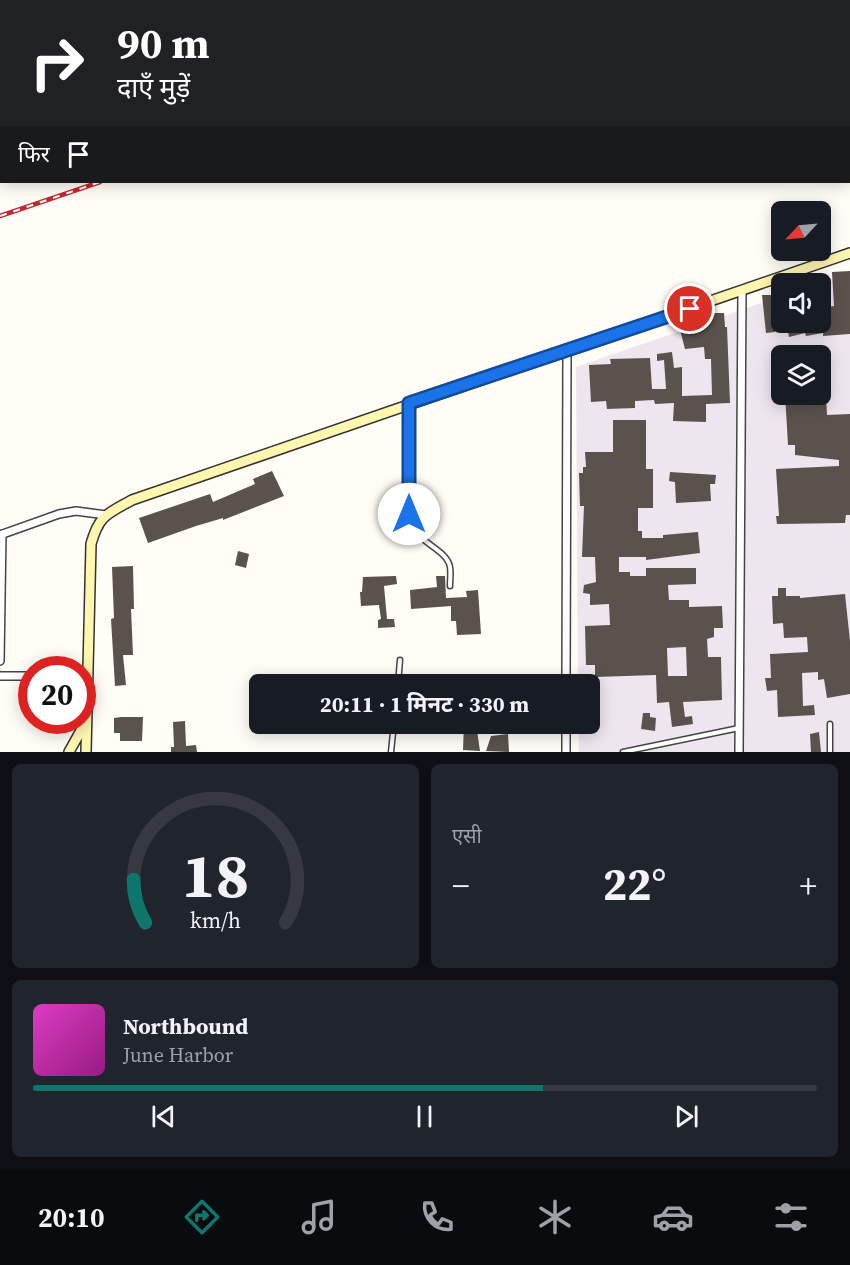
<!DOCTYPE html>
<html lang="hi">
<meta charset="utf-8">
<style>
:root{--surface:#171b24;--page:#20242c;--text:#f1f3f6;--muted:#9ea1a6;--line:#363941;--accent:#0f766e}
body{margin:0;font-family:"Source Serif 4","Noto Sans Devanagari",serif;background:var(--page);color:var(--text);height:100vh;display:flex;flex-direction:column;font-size:22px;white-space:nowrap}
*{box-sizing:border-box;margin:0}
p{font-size:20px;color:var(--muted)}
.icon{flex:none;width:33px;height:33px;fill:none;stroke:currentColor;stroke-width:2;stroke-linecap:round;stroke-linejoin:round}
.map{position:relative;height:752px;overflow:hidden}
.details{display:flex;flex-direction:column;gap:12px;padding:12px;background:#0d0f14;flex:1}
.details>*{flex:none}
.banner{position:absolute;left:0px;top:0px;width:850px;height:183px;box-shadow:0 3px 15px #0003;background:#202124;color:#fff;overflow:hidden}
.needle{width:39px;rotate:244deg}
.controls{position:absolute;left:771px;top:201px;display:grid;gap:12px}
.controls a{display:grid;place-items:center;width:60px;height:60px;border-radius:9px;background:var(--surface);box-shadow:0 3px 15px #0003;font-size:30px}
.speed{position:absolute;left:18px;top:656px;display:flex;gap:12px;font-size:30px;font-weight:700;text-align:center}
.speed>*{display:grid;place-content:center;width:78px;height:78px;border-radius:50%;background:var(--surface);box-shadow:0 3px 15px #0003;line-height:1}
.speed .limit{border:9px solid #d22;background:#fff;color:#111}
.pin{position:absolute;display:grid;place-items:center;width:51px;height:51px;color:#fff;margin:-26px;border:3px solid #fff;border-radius:50%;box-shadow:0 2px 6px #0007}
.me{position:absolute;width:66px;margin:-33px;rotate:0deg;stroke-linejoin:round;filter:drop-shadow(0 0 4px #0008)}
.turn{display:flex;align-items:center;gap:21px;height:126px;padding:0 18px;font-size:27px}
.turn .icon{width:78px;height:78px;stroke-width:2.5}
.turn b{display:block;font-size:42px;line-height:51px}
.then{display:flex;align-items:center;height:57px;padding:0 18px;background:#0003;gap:12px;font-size:22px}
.big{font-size:45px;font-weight:700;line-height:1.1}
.details .widget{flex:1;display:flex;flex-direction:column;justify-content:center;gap:9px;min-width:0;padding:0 21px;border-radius:9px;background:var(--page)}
.details .dial{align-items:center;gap:0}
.dial svg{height:156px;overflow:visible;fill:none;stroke:var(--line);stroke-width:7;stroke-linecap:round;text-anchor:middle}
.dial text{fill:var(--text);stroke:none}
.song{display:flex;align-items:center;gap:18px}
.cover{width:72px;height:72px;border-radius:9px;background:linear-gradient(135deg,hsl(310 70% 55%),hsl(310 70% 35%))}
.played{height:6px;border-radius:3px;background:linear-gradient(90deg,var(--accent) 65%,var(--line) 65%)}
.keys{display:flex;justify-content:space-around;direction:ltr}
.heat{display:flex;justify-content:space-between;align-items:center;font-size:33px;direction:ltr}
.details .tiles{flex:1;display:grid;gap:12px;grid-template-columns:1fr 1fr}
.widget:last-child{grid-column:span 2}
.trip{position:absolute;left:249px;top:674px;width:351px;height:60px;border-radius:9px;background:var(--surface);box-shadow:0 3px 15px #0003;font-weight:700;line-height:60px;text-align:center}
.menu{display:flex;height:96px;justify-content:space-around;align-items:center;background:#090b0e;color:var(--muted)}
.menu .icon{width:42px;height:42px}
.menu .current{color:var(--accent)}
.menu b{font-size:27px;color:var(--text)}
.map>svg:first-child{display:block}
.industrial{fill:#eee6ef;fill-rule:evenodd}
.building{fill:#5a524d;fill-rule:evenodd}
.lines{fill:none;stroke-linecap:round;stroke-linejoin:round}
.lane-casing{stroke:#444;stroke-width:7}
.street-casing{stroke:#444;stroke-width:10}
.secondary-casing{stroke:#333;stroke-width:12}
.lane{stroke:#fff;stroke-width:4}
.street{stroke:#fff;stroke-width:7}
.secondary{stroke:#fff6b0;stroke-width:9}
.rail-casing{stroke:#c4262e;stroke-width:4.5}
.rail{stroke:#fff;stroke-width:2;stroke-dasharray:7;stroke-linecap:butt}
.route-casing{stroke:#114b97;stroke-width:15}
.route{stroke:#1a73e8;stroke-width:10}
</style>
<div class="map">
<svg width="850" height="752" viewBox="0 0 850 752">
<rect width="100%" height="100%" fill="#fffdf5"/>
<path class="industrial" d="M850 272V752H579L578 723H590V684H578L576 367 781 296 782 322H820V284L818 283ZM782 356H820V394H782Z"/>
<path class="building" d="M850 271V334L823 336V333L806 336 805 333 789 337 786 322H822L821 308 834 306 832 272Z
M762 295H771L775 332 766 333Z
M699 313H724L725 327H727L730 403 706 404V422L673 421 674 403 655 404 654 400 635 401V408L607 409 606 401 591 402 589 365 611 364 610 359 650 358 652 389H666L664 360 657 361V354L672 352 674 368 682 367V396L712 395 711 359H705L704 347 685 349 679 326 685 325 687 333 699 332Z
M785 394H826L827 415 850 414V515H846L845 523 777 524 776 516H779L776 469 839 466V460L795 455V445H788Z
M613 420H646V469H653V508H638V531H642V538H663V535L698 532 700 553 646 560V557H619V572H630V576H646V568H696V584L668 585 669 600H689V607L722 606 723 628H714V637L707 639 708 657H721L722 700 683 702 685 717 692 716 693 724 672 727 669 702 657 703 656 675 595 677V665H586L585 626 610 625 609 604 590 605V594L583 593 584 585 596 582 595 557H582L584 506H580L579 473H583V467H586L585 452H613ZM686 647 687 676H668L667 648Z
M272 471 284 496 223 520V518L196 526 148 543 139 518 210 494 213 502 255 484 253 479Z
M670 472 716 475 715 484H710L711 501 676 503 675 482 669 481Z
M238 551 249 554 246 568 235 565Z
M133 566 134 609H131L133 655H123L126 685 115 686 111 619 114 618 112 567Z
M396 576 397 584 384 586 387 619H394L395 627 378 628V620L381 619 379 605 361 606 360 592H362L363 577Z
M436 576H445L446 598 467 597 466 591 478 590 481 634 457 635 456 621H451V606L411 609 410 590 437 587Z
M778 588H786V596H800V598L845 594 850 641V694L827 698 824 679 818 680V672L802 673 803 706 814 705 815 715 778 717 777 690 767 691 765 678H771L770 654 808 652 807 637 784 638 783 623 773 624 772 596H778Z
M590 681H599L600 700H590Z
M643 713H650V717L656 718 655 731 641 729Z
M121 717H143L142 741H120V733H114V718Z
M185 721 186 746 196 745 197 752H171V747H174L173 722Z
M464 723H476L480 751 463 750Z
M819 732 821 752H811L810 734Z
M508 734 509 752 486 751 491 736Z"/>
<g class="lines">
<g class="lane-casing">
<path id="lane" d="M409 404V521C417 543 447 549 450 567 451 573 450 580 450 586
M398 684 400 660
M830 724V752
M391 752 394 723
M623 752 739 728"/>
</g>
<g class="street-casing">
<path id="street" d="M195 0 196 2
M332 0 333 2
M460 0 461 2
M466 2 473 0
M0 171H2
M0 535 59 514 76 511 106 515
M0 661 2 534
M0 676H32
M566 684 567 350
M566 752V723
M739 752 742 291"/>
</g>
<g class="secondary-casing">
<path id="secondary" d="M69 752 84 725
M86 752 91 544C99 515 107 514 132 500L850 253"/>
</g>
<use href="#lane" class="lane"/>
<use href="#street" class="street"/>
<use href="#secondary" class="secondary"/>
<g class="rail-casing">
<path id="rail" d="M609 2 613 0
M623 2 628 0
M0 216 100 182"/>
</g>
<use href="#rail" class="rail"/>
</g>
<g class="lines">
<g class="route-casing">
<path id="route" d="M409 514V403L690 309"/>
</g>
<use href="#route" class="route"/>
</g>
</svg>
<div class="controls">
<a><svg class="needle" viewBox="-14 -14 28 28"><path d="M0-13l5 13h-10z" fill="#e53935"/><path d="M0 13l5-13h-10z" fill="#9ea1a6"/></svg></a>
<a><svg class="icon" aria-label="sound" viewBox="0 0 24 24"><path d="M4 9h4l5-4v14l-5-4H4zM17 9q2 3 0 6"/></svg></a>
<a><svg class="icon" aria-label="layers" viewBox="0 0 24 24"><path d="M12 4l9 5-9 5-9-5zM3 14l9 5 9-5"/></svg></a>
</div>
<div class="speed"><div class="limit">20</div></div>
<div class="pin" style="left:690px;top:309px;background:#d93025"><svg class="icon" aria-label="arrive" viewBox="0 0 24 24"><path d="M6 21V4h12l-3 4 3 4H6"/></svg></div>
<svg class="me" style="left:409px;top:514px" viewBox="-20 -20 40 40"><circle r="19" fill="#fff"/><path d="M0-13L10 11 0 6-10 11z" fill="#1a73e8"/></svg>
<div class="trip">20:11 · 1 मिनट · 330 m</div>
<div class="banner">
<div class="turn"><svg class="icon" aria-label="right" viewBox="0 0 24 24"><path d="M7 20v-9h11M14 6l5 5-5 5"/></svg><div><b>90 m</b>दाएँ मुड़ें</div></div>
<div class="then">फिर<svg class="icon" aria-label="arrive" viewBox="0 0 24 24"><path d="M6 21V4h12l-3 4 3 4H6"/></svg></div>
</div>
</div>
<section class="details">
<div class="tiles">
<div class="widget dial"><svg viewBox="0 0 100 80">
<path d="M14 69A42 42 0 1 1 86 69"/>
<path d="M14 69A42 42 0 0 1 8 47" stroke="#0f766e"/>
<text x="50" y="56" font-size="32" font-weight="700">18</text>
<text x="50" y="72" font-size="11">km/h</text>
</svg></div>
<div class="widget"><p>एसी</p>
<div class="heat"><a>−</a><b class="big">22°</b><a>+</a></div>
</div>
<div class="widget">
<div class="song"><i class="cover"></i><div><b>Northbound</b><p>June Harbor</p></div></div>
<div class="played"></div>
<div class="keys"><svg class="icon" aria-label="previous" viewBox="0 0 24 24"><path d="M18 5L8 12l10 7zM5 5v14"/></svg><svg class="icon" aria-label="pause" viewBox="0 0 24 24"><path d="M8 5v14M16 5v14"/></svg><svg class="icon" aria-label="next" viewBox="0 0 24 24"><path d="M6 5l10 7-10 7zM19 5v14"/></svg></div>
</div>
</div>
</section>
<nav class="menu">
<b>20:10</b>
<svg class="icon current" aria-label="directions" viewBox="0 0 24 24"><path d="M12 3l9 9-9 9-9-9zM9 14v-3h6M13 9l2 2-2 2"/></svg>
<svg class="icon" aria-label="music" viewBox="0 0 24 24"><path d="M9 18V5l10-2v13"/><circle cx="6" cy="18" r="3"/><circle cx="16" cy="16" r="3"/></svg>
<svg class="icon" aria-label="phone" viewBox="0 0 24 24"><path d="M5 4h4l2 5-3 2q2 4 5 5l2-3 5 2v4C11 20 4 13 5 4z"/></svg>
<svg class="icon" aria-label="climate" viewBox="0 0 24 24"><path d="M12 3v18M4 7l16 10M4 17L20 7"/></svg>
<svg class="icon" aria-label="car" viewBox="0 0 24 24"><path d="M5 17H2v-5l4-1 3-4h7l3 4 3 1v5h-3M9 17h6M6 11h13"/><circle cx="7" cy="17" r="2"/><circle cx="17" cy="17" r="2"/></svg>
<svg class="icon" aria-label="filters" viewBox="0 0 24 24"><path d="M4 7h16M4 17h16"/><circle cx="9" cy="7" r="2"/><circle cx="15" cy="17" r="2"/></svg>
</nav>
